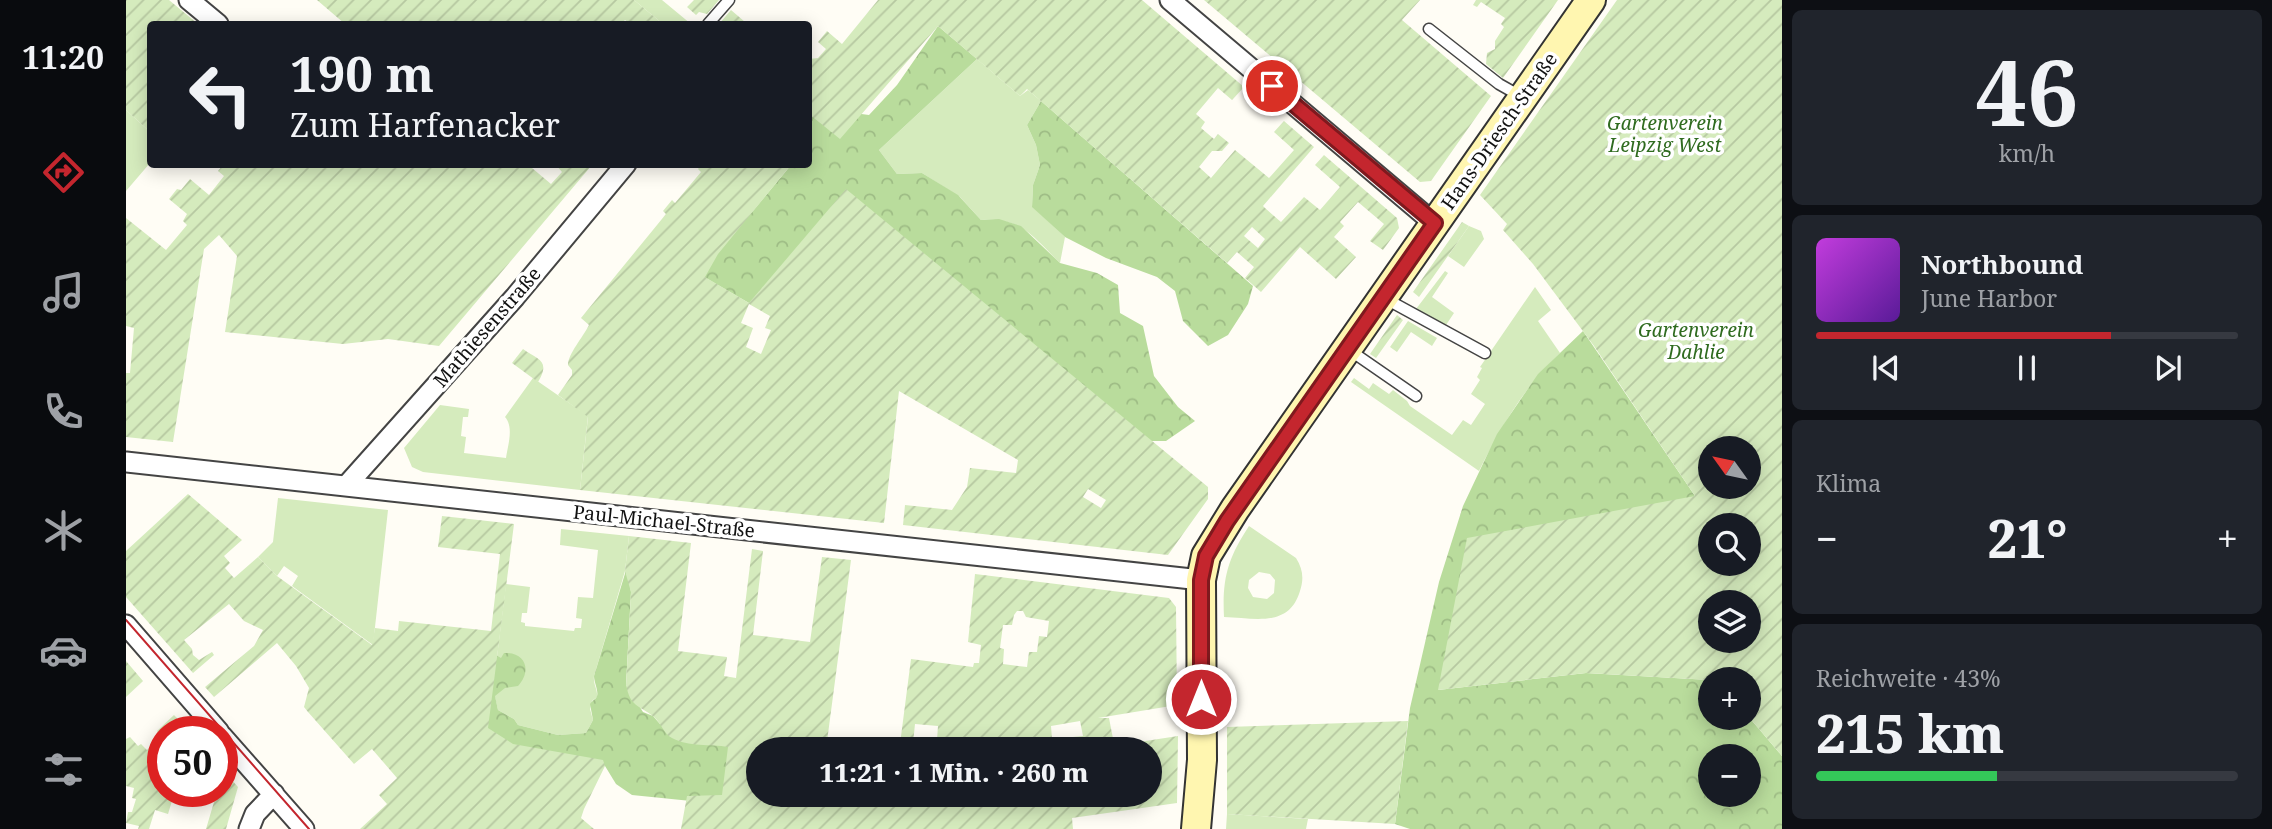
<!DOCTYPE html>
<html lang="de">
<meta charset="utf-8">
<style>
:root{--surface:#171b24;--page:#20242c;--text:#f1f3f6;--muted:#9ea1a6;--line:#363941;--accent:#c4262e}
body{margin:0;font-family:"Noto Serif",serif;background:var(--page);color:var(--text);height:100vh;display:flex;flex-direction:column;font-size:26px;white-space:nowrap}
*{box-sizing:border-box;margin:0}
p{font-size:23px;color:var(--muted)}
.icon{flex:none;width:38px;height:38px;fill:none;stroke:currentColor;stroke-width:2;stroke-linecap:round;stroke-linejoin:round}
.map{position:relative;flex:1;overflow:hidden}
.panel{display:flex;flex-direction:column;gap:10px;padding:10px;background:#0d0f14;width:490px}
.panel>*{flex:none}
.banner{position:absolute;left:21px;top:21px;width:665px;height:147px;border-radius:7px;box-shadow:0 4px 18px #0003;background:#171b24;color:var(--text);overflow:hidden}
.needle{width:46px;rotate:303deg}
.buttons{position:absolute;left:1572px;top:436px;display:grid;gap:14px}
.buttons a{display:grid;place-items:center;width:63px;height:63px;border-radius:50%;background:var(--surface);box-shadow:0 4px 18px #0003;font-size:35px}
.speed{position:absolute;left:21px;top:716px;display:flex;gap:14px;font-size:35px;font-weight:700;text-align:center}
.speed>*{display:grid;place-content:center;width:91px;height:91px;border-radius:50%;background:var(--surface);box-shadow:0 4px 18px #0003;line-height:1}
.speed .limit{border:10px solid #d22;background:#fff;color:#111}
.pin{position:absolute;display:grid;place-items:center;width:60px;height:60px;color:#fff;margin:-30px;border:4px solid #fff;border-radius:50%;box-shadow:0 2px 7px #0007}
.me{position:absolute;width:77px;margin:-38px;rotate:0deg;stroke-linejoin:round;filter:drop-shadow(0 0 5px #0008)}
.turn{display:flex;align-items:center;gap:24px;height:147px;padding:0 28px;font-size:32px}
.turn .icon{width:91px;height:91px;stroke-width:2.5}
.turn b{display:block;font-size:49px;line-height:60px}
.big{font-size:52px;font-weight:800;line-height:1.1}
.panel .widget{flex:1;display:flex;flex-direction:column;justify-content:center;gap:10px;min-width:0;padding:0 24px;border-radius:10px;background:var(--page)}
.panel .dial{align-items:center;gap:0}
.dial b{font-size:91px;line-height:1}
.song{display:flex;align-items:center;gap:21px}
.cover{width:84px;height:84px;border-radius:10px;background:linear-gradient(135deg,hsl(290 70% 55%),hsl(270 70% 35%))}
.played{height:7px;border-radius:4px;background:linear-gradient(90deg,var(--accent) 70%,var(--line) 70%)}
.keys{display:flex;justify-content:space-around;direction:ltr}
.heat{display:flex;justify-content:space-between;align-items:center;font-size:38px;direction:ltr}
.charge{height:10px;border-radius:5px;background:linear-gradient(90deg,#34c759 43%,var(--line) 0)}
.trip{position:absolute;left:620px;top:737px;width:416px;height:70px;border-radius:35px;background:var(--surface);box-shadow:0 4px 18px #0003;font-weight:800;line-height:70px;text-align:center}
main{display:flex;flex:1;min-height:0}
.tab-bar{display:flex;flex-direction:column;width:126px;justify-content:space-around;align-items:center;background:#090b0e;color:var(--muted)}
.tab-bar .icon{width:49px;height:49px}
.tab-bar .active{color:var(--accent)}
.tab-bar b{font-size:32px;color:var(--text)}
.map>svg:first-child{display:block}
.grass{fill:#d5ebbd;fill-rule:evenodd}
.forest{fill:url(#forest-crowns);fill-rule:evenodd}
.garden{fill:url(#garden-furrows);fill-rule:evenodd}
.lines{fill:none;stroke-linecap:round;stroke-linejoin:round}
.lane-casing{stroke:#444;stroke-width:13}
.street-casing{stroke:#444;stroke-width:23}
.secondary-casing{stroke:#333;stroke-width:32}
.lane{stroke:#fff;stroke-width:10}
.street{stroke:#fff;stroke-width:19}
.secondary{stroke:#fff6b0;stroke-width:28}
.tram{stroke:#c4262e;stroke-width:2}
.route-casing{stroke:#7f191e;stroke-width:18}
.route{stroke:#c4262e;stroke-width:12}
.labels{text-anchor:middle;stroke-width:7;stroke-linejoin:round;paint-order:stroke}
.park-label{font-size:19px;font-style:italic;fill:#2f6b1f;stroke:#fff}
.street-label{font-size:19px;fill:#111;stroke:#fff}
</style>
<main>
<nav class="tab-bar">
<b>11:20</b>
<svg class="icon active" aria-label="directions" viewBox="0 0 24 24"><path d="M12 3l9 9-9 9-9-9zM9 14v-3h6M13 9l2 2-2 2"/></svg>
<svg class="icon" aria-label="music" viewBox="0 0 24 24"><path d="M9 18V5l10-2v13"/><circle cx="6" cy="18" r="3"/><circle cx="16" cy="16" r="3"/></svg>
<svg class="icon" aria-label="phone" viewBox="0 0 24 24"><path d="M5 4h4l2 5-3 2q2 4 5 5l2-3 5 2v4C11 20 4 13 5 4z"/></svg>
<svg class="icon" aria-label="climate" viewBox="0 0 24 24"><path d="M12 3v18M4 7l16 10M4 17L20 7"/></svg>
<svg class="icon" aria-label="car" viewBox="0 0 24 24"><path d="M5 17H2v-5l4-1 3-4h7l3 4 3 1v5h-3M9 17h6M6 11h13"/><circle cx="7" cy="17" r="2"/><circle cx="17" cy="17" r="2"/></svg>
<svg class="icon" aria-label="filters" viewBox="0 0 24 24"><path d="M4 7h16M4 17h16"/><circle cx="9" cy="7" r="2"/><circle cx="15" cy="17" r="2"/></svg>
</nav>
<div class="map">
<svg width="1656" height="829" viewBox="0 0 1656 829">
<defs>
<pattern id="forest-crowns" width="20" height="18" patternUnits="userSpaceOnUse" patternTransform="scale(1.75)"><rect width="20" height="18" fill="#b9dc9c"/><path d="M2 6a3 3 0 1 1 6 0M12 15a3 3 0 1 1 6 0" fill="none" stroke="#9ebc85"/></pattern>
<pattern id="garden-furrows" width="10" height="10" patternUnits="userSpaceOnUse" patternTransform="scale(1.75)"><rect width="10" height="10" fill="#d5ebbd"/><path d="M-1 1l2-2M0 10L10 0M9 11l2-2" fill="none" stroke="#b6c8a1"/></pattern>
</defs>
<rect width="100%" height="100%" fill="#fffdf5"/>
<path class="grass" d="M508 0H536L565 24H537Z
M851 59 894 96 902 90 915 101 901 125 910 145 914 165 907 185 906 206 939 237 934 263C907 237 896 217 855 220L834 197 796 173 771 174 753 150Z
M0 110 24 132V163L0 191Z
M1343 226 1355 231 1358 239 1338 267 1322 256Z
M1319 271 1322 273 1306 297 1328 313 1320 325 1290 309Z
M1409 287 1425 310 1412 321 1434 353C1399 386 1374 428 1353 471L1225 382 1228 378 1243 389 1247 383 1263 394 1267 390 1281 401 1284 406 1326 435 1337 420 1345 425 1359 404 1345 394 1354 380 1351 377 1356 368 1354 367Z
M1282 321 1311 338 1306 346 1285 332 1271 352 1264 347Z
M407 378 462 416 454 490 297 472 286 467 278 448 314 405 343 409 342 417H337L335 436 340 437 338 453 380 458C382 445 388 427 379 417Z
M152 498 262 510 247 645 166 586 172 576 158 566 151 576 132 557 147 542Z
M1123 526 1170 558C1177 569 1178 579 1174 591 1163 628 1129 618 1098 617 1096 578 1102 558 1123 526ZM1133 572 1144 574 1149 580 1148 593 1141 599 1127 597 1122 588 1123 580Z
M435 529 503 536 499 571 468 676C467 684 472 690 471 697L466 701 464 709 467 720 460 733 432 735 392 725 388 719 372 710 369 697H366L380 584 404 587 401 613H396L395 622 399 623V626L448 631 449 628H455L456 619 450 618 452 597 467 598 472 550 434 545Z
M1101 814 1182 819 1180 829H1100Z"/>
<path class="forest" d="M812 26 851 59 753 150 771 174 796 173 832 195 855 220 873 219 895 226 934 263 971 273 992 285 994 313 1017 326 1028 376 1052 407 1069 421 1040 441H1014L745 374 578 277 591 254 665 165 682 164 683 144 685 140 683 137V107L743 115 771 85Z
M915 101 1127 286 1122 304 1102 335 1082 346 1057 321 1049 291 1031 277 980 258 939 237 906 207 907 185 914 165 910 145 901 125Z
M1457 331 1569 496 1312 690 1460 673 1584 680V718L1622 716 1656 756V829H1284L1269 824 1284 708 1313 582 1337 506 1371 434 1412 374ZM1584 756H1622V794H1584Z
M501 567 505 592 500 685 517 712 527 716 534 724 609 702 621 798 565 801 506 795 490 784 479 766 423 772 338 717 368 654 375 658 378 653C400 652 406 671 392 686L379 688 369 696 372 710 388 719 392 725 432 735 460 733 467 720 464 704C465 702 468 700 470 698 474 693 468 683 468 676Z"/>
<path class="garden" d="M0 0H43L72 24H24V132L0 110Z
M191 0H508L537 24H505L499 20 495 24H219Z
M568 0H593L581 14 573 12 570 15 561 7Z
M752 0H1016L1118 87 1106 100 1092 88 1070 114 1079 122 1075 128 1088 139 1092 134 1103 143 1096 151H1086L1073 167 1085 178 1109 150 1143 178 1168 150 1148 132 1158 121 1188 147 1137 206 1139 208 1155 222 1178 197 1194 210 1214 187 1189 165 1198 155 1271 218 1273 228 1257 250 1244 241 1258 224 1232 202 1214 222 1218 226 1208 237 1230 257 1210 279 1174 247 1135 292 1119 278 1128 267 1111 252 1101 263 901 89 894 96 812 26 714 139 683 114V59L692 58 700 49 692 42 701 31 716 44ZM1126 227 1139 239 1132 248 1118 236Z
M1078 0H1294L1276 20 1365 96 1305 181 1294 182Z
M1350 0H1432L1377 78 1360 64 1361 53 1369 49V41L1378 27 1375 24 1379 18 1355 2 1351 7 1347 5Z
M1491 0H1656V756L1622 716V679L1584 680 1460 673 1312 690 1341 538 1569 496 1468 346 1407 264 1377 230 1381 224 1354 195ZM1584 448H1622V486H1584ZM1584 525H1622V564H1584ZM1584 602H1622V640H1584Z
M605 10 619 22 617 24H593Z
M97 165H408L406 168 425 184 436 172 430 165H466L313 346 262 339 217 344 99 332 111 256 93 235 78 249 47 442 0 437V373H4L8 328 0 326V218L40 250 61 225 57 221 61 214 43 199 51 189 55 190 64 179 83 195 98 176 92 171Z
M575 165H665L592 254 579 277 623 303 720 189 1082 487V499L1042 555 777 525 779 505 826 510 841 487 844 468 890 473 892 460 773 391 758 523 454 490 462 417 432 395 446 375V370L442 365C442 354 457 337 463 325L455 318 540 214 537 211 546 200 549 203 575 172 572 169ZM623 304 644 316 639 328 645 330 635 354 620 347 627 328 615 323ZM962 489 980 500 975 508 957 497Z
M1336 222 1343 226 1293 297 1287 292Z
M1271 315 1277 320 1250 358 1244 354Z
M397 349C412 360 425 360 412 382L386 363Z
M62 494 116 540 98 556 104 563 99 568 108 578 132 557 151 576 246 645 249 628 272 631 273 621 365 631 374 554 312 547 316 516 388 524 362 728 387 744 477 760 479 766 458 809 455 818 468 829H234L261 804 253 795 271 778 246 749 228 764 182 712 178 707 183 688 170 666 151 643 88 697 79 687 128 646 137 630 118 621 103 604 58 640 66 649 67 655 73 660 86 652 88 655 67 673 0 597V551Z
M503 536 565 543 552 651 601 657 598 676 610 678 626 549 637 551 627 635 684 642 696 557 725 560 700 749H632V794H1024V749H1014L1013 742 1052 736 1051 803 946 818 947 829H555L561 796 596 795 602 747C585 744 562 747 546 738 538 734 535 723 528 717 512 704 505 708 500 685L505 592 499 571Z
M849 574 1043 598 1050 607 1051 705 972 718H983L989 749H729L774 744 785 659 847 667 848 663H853L855 645 842 642ZM891 611H897L900 617 923 621 921 637 913 636 911 652H903L901 667 877 664 878 649 874 648 877 625H886L888 615ZM954 721 957 736 926 739 925 726ZM789 724 812 726 811 740 787 743Z
M0 661 17 681 0 697Z
M48 715 63 731 37 732V791H49L42 814 29 810 23 829H12L13 826 0 823 2 812H6L10 799 6 798 8 788 0 786V739L4 737 12 746 15 744 21 750 35 737 31 731Z
M1282 721 1269 824 1101 814V727Z
M96 769 112 787 100 829H80L88 802 51 791H96Z"/>
<g class="lines">
<g class="lane-casing">
<path id="lane" d="M582 24 603 0
M1303 29 1373 84 1396 97
M1260 299 1359 353
M1222 349 1290 396"/>
</g>
<g class="street-casing">
<path id="street" d="M63 0 92 24
M1044 0 1309 224
M0 462 1075 580
M220 486 389 297 500 164
M0 625 93 732
M96 736 178 829
M123 829 129 814 148 794"/>
</g>
<g class="secondary-casing">
<path id="secondary" d="M1070 829 1076 760 1075 580 1080 556 1109 509 1465 0"/>
</g>
<use href="#lane" class="lane"/>
<use href="#street" class="street"/>
<use href="#secondary" class="secondary"/>
<path class="tram" d="M0 620 183 829"/>
</g>
<g class="lines">
<g class="route-casing">
<path id="route" d="M1075 699V580L1080 556 1101 521 1309 223 1146 86"/>
</g>
<use href="#route" class="route"/>
</g>
<g class="labels">
<g class="park-label">
<text x="1539" y="130">Gartenverein<tspan x="1539" dy="22">Leipzig West</tspan></text>
<text x="1570" y="337">Gartenverein<tspan x="1570" dy="22">Dahlie</tspan></text>
</g>
<g class="street-label">
<text transform="translate(1373 131) rotate(-55)" y="7">Hans-Driesch-Straße</text>
<text transform="translate(361 327) rotate(-49)" y="7">Mathiesenstraße</text>
<text transform="translate(538 521) rotate(6)" y="7">Paul-Michael-Straße</text>
</g>
</g>
</svg>
<div class="buttons">
<a><svg class="needle" viewBox="-14 -14 28 28"><path d="M0-13l5 13h-10z" fill="#e53935"/><path d="M0 13l5-13h-10z" fill="#9ea1a6"/></svg></a>
<a><svg class="icon" aria-label="search" viewBox="0 0 24 24"><circle cx="10" cy="10" r="6"/><path d="M15 15l6 6"/></svg></a>
<a><svg class="icon" aria-label="layers" viewBox="0 0 24 24"><path d="M12 4l9 5-9 5-9-5zM3 14l9 5 9-5"/></svg></a>
<a>+</a>
<a>−</a>
</div>
<div class="speed"><div class="limit">50</div></div>
<div class="pin" style="left:1146px;top:86px;background:#d93025"><svg class="icon" aria-label="arrive" viewBox="0 0 24 24"><path d="M6 21V4h12l-3 4 3 4H6"/></svg></div>
<svg class="me" style="left:1075px;top:699px" viewBox="-20 -20 40 40"><circle r="17" fill="#c4262e" stroke="#fff" stroke-width="3"/><path d="M0-11L8 9 0 5-8 9z" fill="#fff"/></svg>
<div class="trip">11:21 · 1 Min. · 260 m</div>
<div class="banner">
<div class="turn"><svg class="icon" aria-label="left" viewBox="0 0 24 24"><path d="M17 20v-9H6M10 6l-5 5 5 5"/></svg><div><b>190 m</b>Zum Harfenacker</div></div>
</div>
</div>
<section class="panel">
<div class="widget dial"><b>46</b><p>km/h</p></div>
<div class="widget">
<div class="song"><i class="cover"></i><div><b>Northbound</b><p>June Harbor</p></div></div>
<div class="played"></div>
<div class="keys"><svg class="icon" aria-label="previous" viewBox="0 0 24 24"><path d="M18 5L8 12l10 7zM5 5v14"/></svg><svg class="icon" aria-label="pause" viewBox="0 0 24 24"><path d="M8 5v14M16 5v14"/></svg><svg class="icon" aria-label="next" viewBox="0 0 24 24"><path d="M6 5l10 7-10 7zM19 5v14"/></svg></div>
</div>
<div class="widget"><p>Klima</p>
<div class="heat"><a>−</a><b class="big">21°</b><a>+</a></div>
</div>
<div class="widget"><p>Reichweite · 43%</p><b class="big">215 km</b><div class="charge"></div></div>
</section>
</main>
